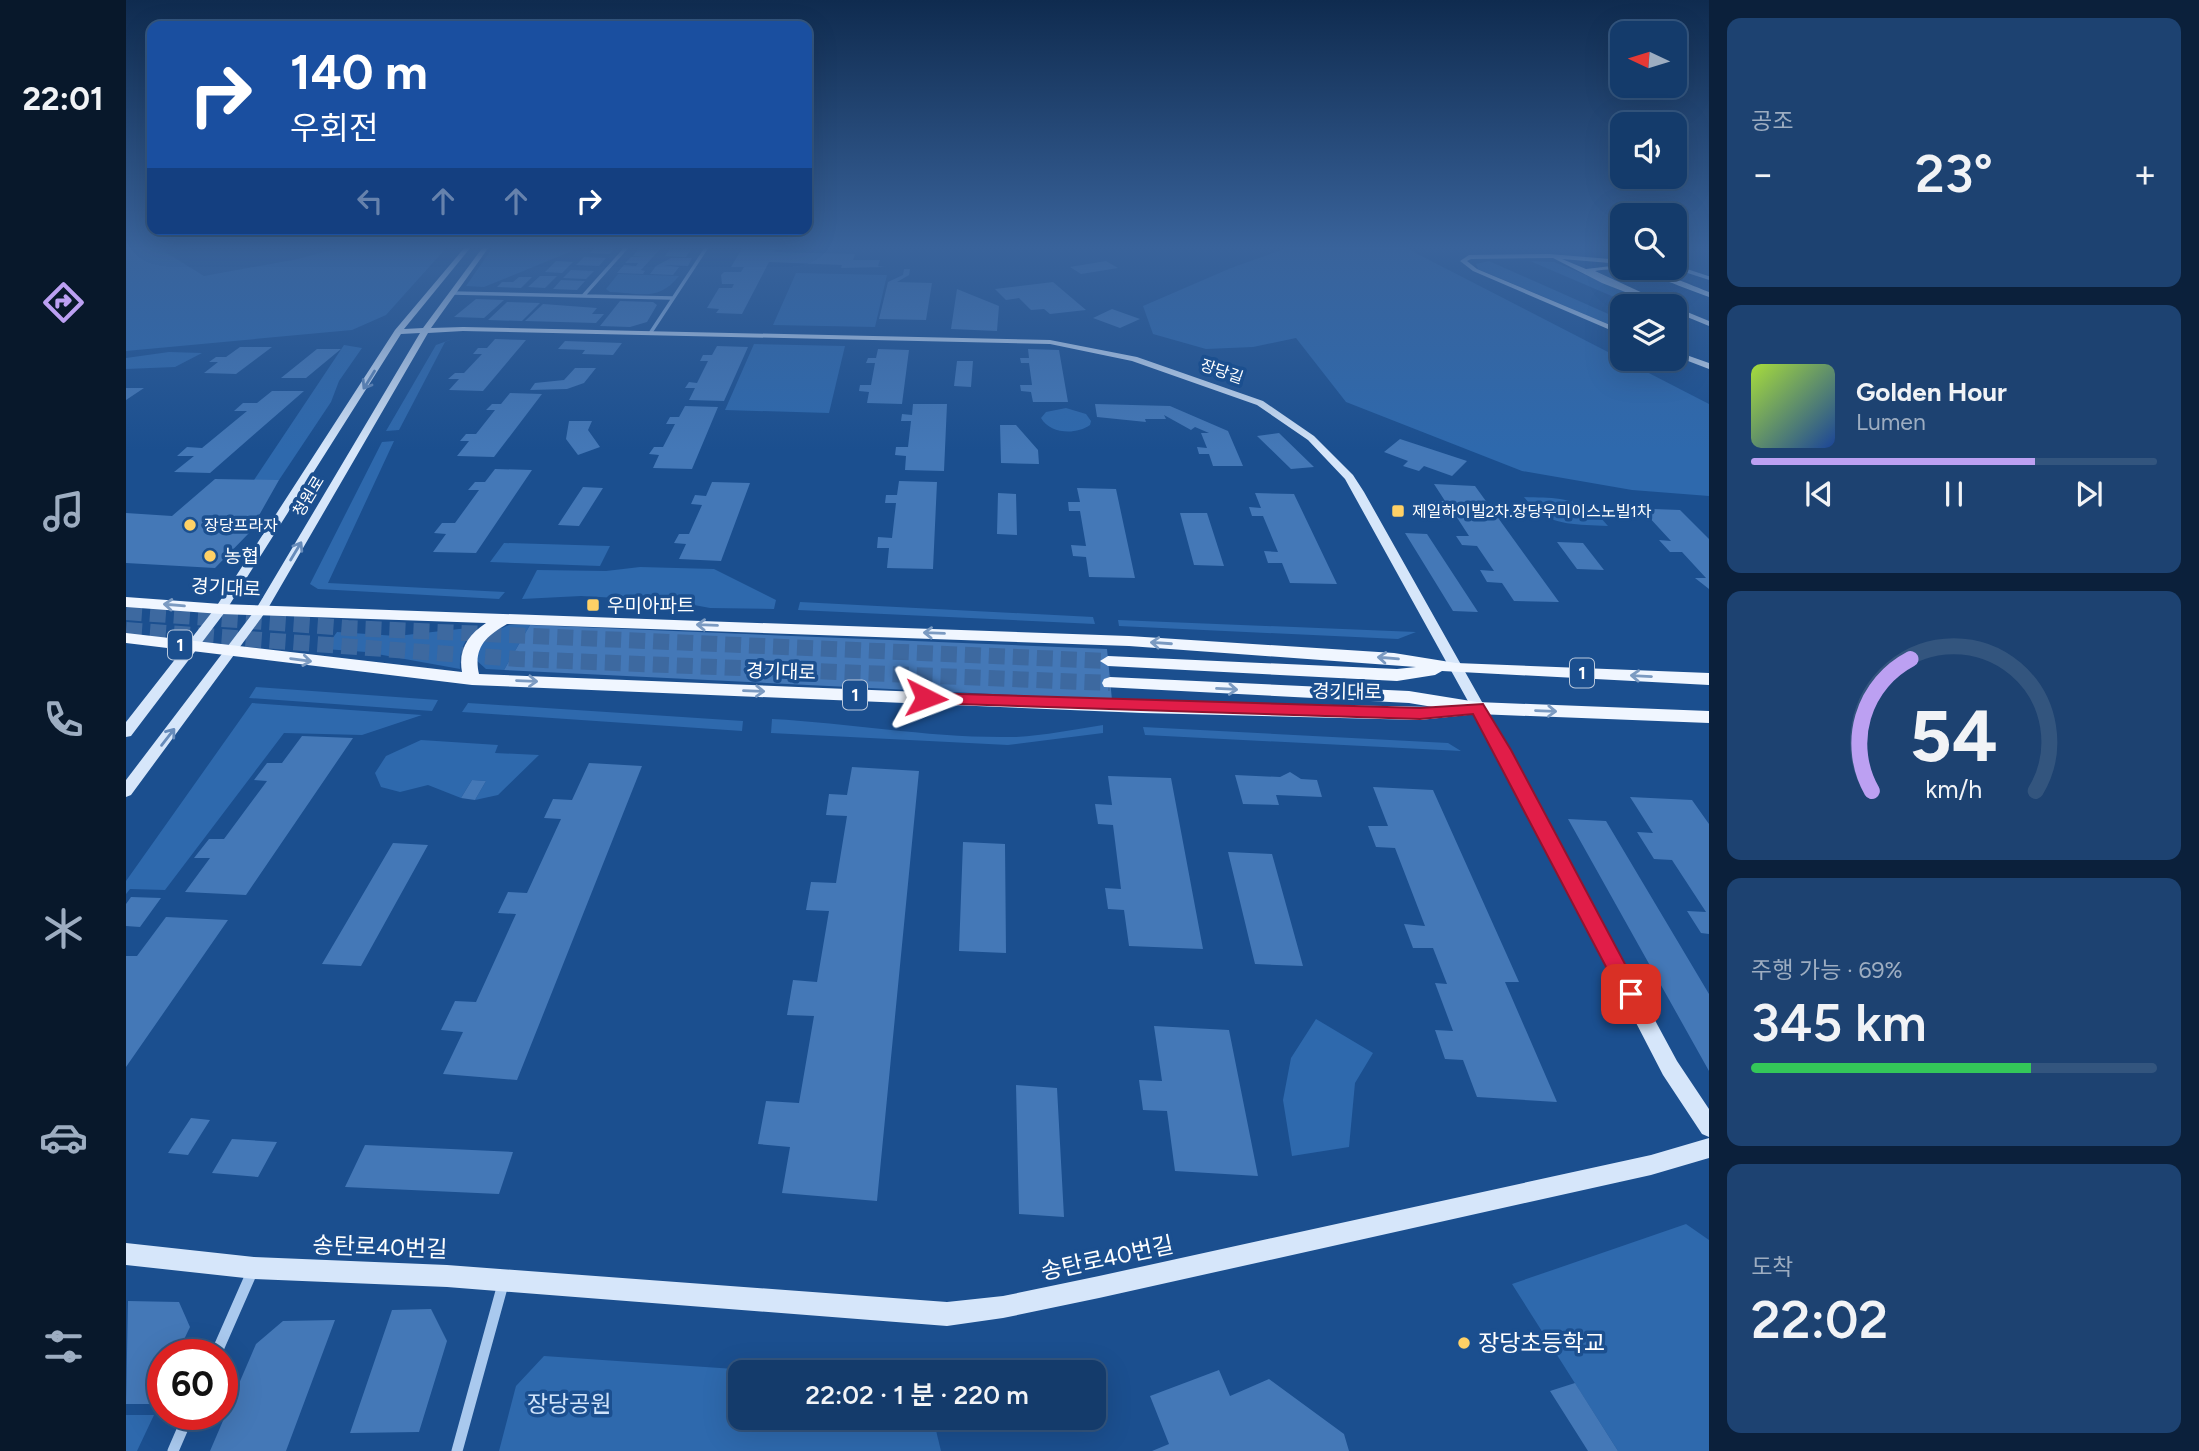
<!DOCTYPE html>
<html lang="ko">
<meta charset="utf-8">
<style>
:root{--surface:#143b6b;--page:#1d4271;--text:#f1f3f6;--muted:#9dadc1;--line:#33557e;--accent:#bca0f2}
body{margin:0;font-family:Figtree,"Noto Sans KR",sans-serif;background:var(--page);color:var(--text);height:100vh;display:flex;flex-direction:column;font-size:26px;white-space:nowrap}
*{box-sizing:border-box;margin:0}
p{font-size:23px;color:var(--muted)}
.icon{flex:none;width:38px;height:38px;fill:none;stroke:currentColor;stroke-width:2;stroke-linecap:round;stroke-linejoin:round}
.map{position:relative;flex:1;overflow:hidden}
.side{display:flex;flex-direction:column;gap:18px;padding:18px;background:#0b203b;width:490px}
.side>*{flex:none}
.banner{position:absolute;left:21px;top:21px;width:665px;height:214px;border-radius:14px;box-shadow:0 7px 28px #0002,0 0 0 2px var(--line);background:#1a4fa0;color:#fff;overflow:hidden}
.needle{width:46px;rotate:274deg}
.controls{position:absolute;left:1484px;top:21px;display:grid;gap:14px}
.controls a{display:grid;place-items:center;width:77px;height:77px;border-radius:14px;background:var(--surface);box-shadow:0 7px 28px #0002,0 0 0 2px var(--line);font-size:35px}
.speed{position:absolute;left:21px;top:1339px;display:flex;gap:14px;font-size:35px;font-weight:700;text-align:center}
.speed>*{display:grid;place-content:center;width:91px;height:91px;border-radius:50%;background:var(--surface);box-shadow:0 7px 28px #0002,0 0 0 2px var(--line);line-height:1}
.speed .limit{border:10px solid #d22;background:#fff;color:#111}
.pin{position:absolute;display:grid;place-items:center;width:60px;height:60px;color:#fff;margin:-30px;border-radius:14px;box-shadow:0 4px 10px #0006}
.me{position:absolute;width:77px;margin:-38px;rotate:93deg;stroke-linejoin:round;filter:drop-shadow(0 0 5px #0008)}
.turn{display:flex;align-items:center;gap:24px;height:147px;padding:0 28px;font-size:32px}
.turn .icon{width:91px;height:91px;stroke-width:2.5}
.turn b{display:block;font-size:49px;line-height:60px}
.lanes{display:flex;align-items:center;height:66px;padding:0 28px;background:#0003;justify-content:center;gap:35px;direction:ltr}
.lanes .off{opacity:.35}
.big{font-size:52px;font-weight:600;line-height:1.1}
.side .card{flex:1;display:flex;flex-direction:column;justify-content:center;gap:10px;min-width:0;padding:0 24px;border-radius:14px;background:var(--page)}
.side .dial{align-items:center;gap:0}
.dial svg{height:182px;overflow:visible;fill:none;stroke:var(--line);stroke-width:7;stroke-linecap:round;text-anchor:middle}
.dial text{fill:var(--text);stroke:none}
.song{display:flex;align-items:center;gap:21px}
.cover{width:84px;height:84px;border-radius:10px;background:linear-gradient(135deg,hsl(80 70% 55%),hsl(220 70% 35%))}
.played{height:7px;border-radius:4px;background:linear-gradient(90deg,var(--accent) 70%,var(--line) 70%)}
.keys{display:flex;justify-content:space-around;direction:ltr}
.heat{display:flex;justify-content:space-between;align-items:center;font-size:38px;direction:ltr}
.charge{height:10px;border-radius:5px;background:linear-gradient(90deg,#34c759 69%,var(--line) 0)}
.trip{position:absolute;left:602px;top:1360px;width:378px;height:70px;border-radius:14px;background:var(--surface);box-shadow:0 7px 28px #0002,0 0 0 2px var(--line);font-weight:600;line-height:70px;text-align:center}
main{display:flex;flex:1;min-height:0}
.dock{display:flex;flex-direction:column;width:126px;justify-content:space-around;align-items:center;background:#08182b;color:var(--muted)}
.dock .icon{width:49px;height:49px}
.dock .active{color:var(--accent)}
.dock b{font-size:32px;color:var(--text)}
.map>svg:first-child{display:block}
.green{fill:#2e69ad}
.building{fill:#4478b7}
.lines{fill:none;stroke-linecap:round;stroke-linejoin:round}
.primary-tunnel{stroke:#3d69a0;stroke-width:16;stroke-dasharray:16 8;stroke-linecap:butt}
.street-far1{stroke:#a9c9ee;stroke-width:3.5}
.street{stroke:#a9c9ee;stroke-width:11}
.secondary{fill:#d6e6fa;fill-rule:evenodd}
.primary{fill:#f0f6ff;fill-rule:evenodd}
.oneway{stroke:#668bba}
.oneway2{stroke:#7b9ac1}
.route{fill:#e11d48;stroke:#92132f;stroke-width:2}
.poi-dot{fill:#ffd166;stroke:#1b4f8f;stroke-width:2.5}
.labels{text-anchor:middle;stroke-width:7;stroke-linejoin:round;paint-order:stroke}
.far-street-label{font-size:16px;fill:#fff;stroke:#1b4f8f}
.far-poi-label{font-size:16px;fill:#fff;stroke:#1b4f8f;text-anchor:start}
.shield{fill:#1b4f8f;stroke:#bbcadd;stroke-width:2}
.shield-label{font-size:18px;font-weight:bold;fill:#fff}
.poi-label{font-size:19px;fill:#fff;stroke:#1b4f8f;text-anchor:start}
.street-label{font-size:19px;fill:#fff;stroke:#1b4f8f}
.near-street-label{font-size:23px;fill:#fff;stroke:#1b4f8f}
.near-poi-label{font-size:23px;fill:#fff;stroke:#1b4f8f;text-anchor:start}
.near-park-label{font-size:23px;fill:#cfe3fa;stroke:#1b4f8f}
</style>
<main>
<nav class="dock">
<b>22:01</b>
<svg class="icon active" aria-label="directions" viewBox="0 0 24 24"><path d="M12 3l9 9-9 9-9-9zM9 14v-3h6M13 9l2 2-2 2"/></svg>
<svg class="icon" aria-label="music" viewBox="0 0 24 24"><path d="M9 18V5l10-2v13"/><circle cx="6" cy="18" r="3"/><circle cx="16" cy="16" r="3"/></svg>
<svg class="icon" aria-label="phone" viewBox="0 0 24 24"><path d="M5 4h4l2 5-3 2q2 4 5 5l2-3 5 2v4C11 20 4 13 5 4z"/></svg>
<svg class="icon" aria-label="climate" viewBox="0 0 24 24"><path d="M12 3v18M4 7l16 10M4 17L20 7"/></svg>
<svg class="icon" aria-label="car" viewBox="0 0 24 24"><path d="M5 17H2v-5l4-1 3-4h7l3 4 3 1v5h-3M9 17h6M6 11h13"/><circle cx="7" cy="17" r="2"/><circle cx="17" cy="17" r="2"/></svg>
<svg class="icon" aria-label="filters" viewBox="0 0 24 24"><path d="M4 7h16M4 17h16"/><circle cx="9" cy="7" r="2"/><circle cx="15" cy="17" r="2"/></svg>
</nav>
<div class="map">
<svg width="1583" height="1451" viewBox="0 0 1583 1451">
<rect width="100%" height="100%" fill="#1b4f8f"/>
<path class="green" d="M0 247H31L78 276 172 259 217 247H321L260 315 226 330 0 351Z
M367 247H456L358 287 340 286Z
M1164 247H1278L1583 404V496L1506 490 1396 471 1220 402 1170 338 1127 347 1080 349 1027 334 1017 306 1105 268Z
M1363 261 1496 320V330L1352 269 1350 264Z
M1404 261 1428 262 1443 268 1531 306H1509Z
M670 273 761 275 749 327 647 325Z
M492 274 553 276C532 302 515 293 484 292L480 289Z
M332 337 319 342 273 430 260 431 310 345Z
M628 344 719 346 703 413 599 410Z
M218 345 236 348 213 381 205 402 153 480H128Z
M43 352 76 353 49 367 0 369V358Z
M940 408 960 414 965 421 964 425C950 435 924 434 915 418L920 412Z
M268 441 202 583 379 592 373 599 192 589 184 584 256 442Z
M1398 497C1433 498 1458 497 1482 526 1446 524 1421 527 1398 497Z
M378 543 484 546 474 566 364 562Z
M514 567 588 569 650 600 648 609 584 608 547 601 455 596 396 599 411 570 480 571Z
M674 602 967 617 969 624 672 610Z
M992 620 1290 632 1272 639 993 626Z
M383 625H404L378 670 360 669 350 660C353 639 364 633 383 625Z
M351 627C338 641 333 649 334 669L240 652 199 649 211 632 271 636Z
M130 687 312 700 306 711 123 698Z
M126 703 296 715 236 735 158 733 39 890 4 889 0 894V881Z
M342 703 617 721 616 731 336 712Z
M646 719C723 723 798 737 875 737 908 738 944 730 977 725V733L882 745 645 733Z
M1017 727 1322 743 1335 751 1019 735Z
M295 740 372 745 369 753 413 755 372 795 349 800 360 781 346 780 335 798 302 785 274 792 255 787 249 773 260 756Z
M1190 1019 1247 1053 1229 1083 1223 1147 1166 1156 1157 1100 1165 1058Z
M1560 1224 1583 1240V1451H1492L1386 1284Z
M418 1356 652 1372H614V1418H807L815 1451H373L390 1386Z
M0 1415H28L11 1451H0Z"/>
<path class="building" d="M490 247 483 254 464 253 469 248Z
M617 247H651L648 252 729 254 727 260H754L752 266 759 267 715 268 716 265 643 262 616 314 590 313 593 309 581 308 593 288H606L608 284H596L595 275 598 272H615L618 267H605Z
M513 248H535L515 270 519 271 517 274 491 273 498 265 510 266 512 263H499L505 257H525L507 256Z
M544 249H565L560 257 539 256Z
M458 257 480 258 473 266 450 265Z
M545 258H566L562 266 537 265 553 267 547 275 524 274 530 266Z
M430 261 447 262 436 273 419 272Z
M980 261 992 268 955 274 944 267Z
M778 269H784L783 275 771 282 806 283 800 320 753 319 762 282 777 275Z
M445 270 468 271 460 279 437 278Z
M414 276H431L419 288 402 287Z
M393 277H406L395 288 371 287 376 282H387Z
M435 280 459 281 451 290 427 289Z
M927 282 960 310 924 314 918 309 905 310 893 298 880 300 869 289Z
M831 289 873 306 871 331 825 329Z
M350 299 378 300 358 318 328 317Z
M494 301 527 302 531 305 521 322 504 327 474 326Z
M381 302 414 303 396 321 362 320Z
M417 304 471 308 466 314H478L470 323 399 321Z
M986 309 1014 319 994 328 967 318Z
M369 339 400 340 357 391 323 390 333 379H322L329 373H338L356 354H347L352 348H361Z
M439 341 496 343 487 355 456 354 459 350 432 349Z
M591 346 622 347 598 401 563 400 569 388H559L563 382 571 383 582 361H574L577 355H586Z
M114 347H146L110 374 78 373 92 362H83L90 357H100Z
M191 349H215L180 378H155Z
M752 349 783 350 776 404 741 403 743 392 733 391 734 385H745L749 363H740L742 358H750Z
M902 349 933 350 942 402H907L905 392 895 391 894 385H906L903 363H895L894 358H903Z
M831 361H847L845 387 828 386Z
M449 368H470L458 383 441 389 404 390 409 383 438 380Z
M0 388H18L0 400Z
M146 391H178L84 473 48 472 68 456H51L61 447 76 448 121 411H108L117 403H131Z
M384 393 416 394 368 457 331 456 343 441H334L340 434H350L369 410H360L366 404H375Z
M787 404H821L818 471 779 470 780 456 769 455 770 447H782L785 421H775L776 414 786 415Z
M969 404 1044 406 1102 431 1117 466H1087L1083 454H1073L1071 447 1081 448 1075 433H1083L1069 427 1065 430 1038 415 1040 419H1019L1020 422 971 417Z
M559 406 592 407 566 469 527 468 533 455 523 454 528 447H537L549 424H540L544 417H553Z
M443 421H466L462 430 474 447 452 455 440 439Z
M874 425H890L912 450 913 464 875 463Z
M1153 433 1188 467 1165 469 1131 436Z
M1274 439 1341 461 1326 476 1298 466 1293 471 1277 466 1282 461 1258 452Z
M369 469 406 470 350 553 307 552 320 534 308 533 316 523H329L353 490H342L349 482H359Z
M89 479 153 480 123 533 89 568 0 563V513L46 516Z
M773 481 811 482 807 569 761 568 763 548H751L752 537 766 538 770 503H759L760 495H771Z
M586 482 624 483 595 561 553 559 560 544 548 543 553 534H563L576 505 565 504 569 495 580 496Z
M1308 484 1349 486 1433 602 1388 601 1376 583 1361 582 1354 570 1368 571 1351 546 1336 545 1330 536H1343L1328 513H1316L1308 501H1319Z
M457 487 477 488 453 526 432 525Z
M951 488 990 489 1009 578 963 577 960 557 947 556 945 545 960 546 954 511H943L942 502H954Z
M872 493 890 494 891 535 871 534Z
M1129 493 1168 494 1211 584 1164 583 1156 563H1142L1138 551 1152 552 1137 516H1126L1123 507 1135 508Z
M1502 503H1521L1527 509 1554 510 1583 539V589L1569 578H1580L1556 552H1544L1533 540 1545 541 1521 515H1513Z
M1054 513H1081L1098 566 1068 565Z
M1279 533 1301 534 1352 612 1327 611Z
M1431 542 1457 543 1478 570 1451 569Z
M404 625 981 649 986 700 378 670Z
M176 736 227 738 120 895 59 892 84 858H68L83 839H98L141 781 128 780 141 763H156Z
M463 763 516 766 391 1080 317 1074 337 1032 315 1030 329 1001 350 1002 390 914 372 913 382 892 401 893 435 819 418 818 427 799 446 800Z
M726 767 793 771 751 1201 656 1193 664 1147 632 1144 640 1101 673 1103 688 1016 661 1015 667 980 691 982 703 911 680 910 685 882 710 883 721 816 700 815 703 794 721 795Z
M1164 772 1175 779 1191 780 1196 797 1150 795 1153 805 1117 804 1109 775 1154 777Z
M982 776 1045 778 1077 949 1003 946 998 910 982 909 979 888 995 889 987 825 972 824 969 804 986 805Z
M346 780 360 781 349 800 335 798Z
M1247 787 1307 790 1393 982H1379L1431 1102 1351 1097 1337 1060 1319 1059 1309 1030 1327 1031 1309 983 1321 984 1307 948H1287L1278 924 1299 926 1269 848 1250 847 1242 826H1262Z
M1504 797 1566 800 1583 824V934L1575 933 1561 911 1580 912 1546 860 1528 859 1511 832 1527 833Z
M1442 819 1480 821 1583 994V1071Z
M837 842 879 844 880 953 833 951Z
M267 843 302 845 235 966 196 964Z
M1102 852 1146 854 1177 966 1129 964Z
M5 897 35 898 14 927 0 926V904Z
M40 917 102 920 0 1067V956H11Z
M1028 1026 1103 1030 1132 1176 1049 1171 1041 1111 1017 1110 1013 1080 1036 1081Z
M890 1085 931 1088 938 1217 893 1214Z
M65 1118 84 1120 62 1155 42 1153Z
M106 1139 151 1142 132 1177 86 1173Z
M239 1145 387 1152 373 1194 219 1187Z
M2 1301 53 1302 64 1327 51 1354H37V1384L27 1404H0Z
M305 1309 321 1341 293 1432 224 1433 266 1310Z
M209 1320 160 1451H84L130 1344 157 1321Z
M1093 1370 1104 1396 1143 1379 1218 1434 1223 1451H1026L1043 1444 1024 1396Z
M1449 1383 1492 1451H1462L1424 1391Z"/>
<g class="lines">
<path class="primary-tunnel" d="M0 612 222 628 982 661
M0 630 392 659 984 683"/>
<path class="street-far1" d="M1549 267 1583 278
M326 293 546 298
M458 295 501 247
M525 332 581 247"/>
<path class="street" d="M90 1354 126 1272
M47 1451 63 1414
M331 1451 377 1284"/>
<path class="secondary" d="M339 247H345L278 329 297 328 357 247H363L305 328 337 327 924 340 1011 357 1137 401 1188 436 1227 475 1238 492 1383 750 1551 1061 1583 1109V1137L1576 1134 1537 1075 1369 750 1219 479 1182 440 1131 405 1006 361 924 344 337 331 302 333 141 610 5 795 0 797V780L130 609 294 333 275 334 99 612 5 736 0 737V722L90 607 269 330Z
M1423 254 1496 260V264L1436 259 1460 269 1494 265 1496 268C1527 268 1555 281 1583 292V297C1545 284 1510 264 1469 271L1545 306H1535L1476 283 1427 258 1345 259 1341 261 1351 269 1496 330V335L1347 271 1334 261 1343 255Z
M1549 307 1583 321V326L1549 312Z
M1549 351 1583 363V369L1549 356Z
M1583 1138V1158L1525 1175 973 1298 877 1318 821 1326 321 1287 128 1279 0 1265V1243L128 1257 321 1265 821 1302 877 1296 973 1276 1525 1155Z"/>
<path class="primary" d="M0 597 95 604 1003 636 1268 653 1330 663 1583 673V685L1316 671 1309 675 1271 681 982 666 974 661 982 656 1271 669 1290 667 1003 646 381 624C360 636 347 648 353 674L1017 701 1307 707 1283 703 978 687 976 683 978 679 984 677 1283 691 1351 702 1583 711V723L1351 714 1294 720 1017 713 346 685 0 643V633L336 672C332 650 342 635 360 623L95 614 0 607Z"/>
</g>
<defs><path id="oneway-shaft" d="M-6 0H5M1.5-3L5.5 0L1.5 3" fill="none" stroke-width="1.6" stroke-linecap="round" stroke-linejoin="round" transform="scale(1.75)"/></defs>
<g class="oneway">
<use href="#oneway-shaft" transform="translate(243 380) rotate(122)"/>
<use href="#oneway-shaft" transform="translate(170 551) rotate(-59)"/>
<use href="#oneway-shaft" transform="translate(42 737) rotate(-52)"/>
</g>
<g class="oneway2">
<use href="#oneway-shaft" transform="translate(48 605) rotate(-175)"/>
<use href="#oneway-shaft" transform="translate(581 625) rotate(-178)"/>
<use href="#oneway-shaft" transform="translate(808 633) rotate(-178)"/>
<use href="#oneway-shaft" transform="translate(1035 643) rotate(-176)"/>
<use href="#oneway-shaft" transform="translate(1262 658) rotate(-175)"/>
<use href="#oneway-shaft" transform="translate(175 660) rotate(8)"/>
<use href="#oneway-shaft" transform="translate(1515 676) rotate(-177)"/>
<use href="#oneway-shaft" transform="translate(401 681) rotate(2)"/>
<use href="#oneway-shaft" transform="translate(1101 689) rotate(3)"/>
<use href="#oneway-shaft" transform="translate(628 691) rotate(2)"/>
<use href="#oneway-shaft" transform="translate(1420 711) rotate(2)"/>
</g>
<linearGradient id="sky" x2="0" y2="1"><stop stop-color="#0f2b4f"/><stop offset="0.55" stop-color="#39639b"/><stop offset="1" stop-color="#39639b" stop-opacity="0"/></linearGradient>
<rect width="1583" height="450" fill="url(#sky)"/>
<path class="route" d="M800 693 1294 708 1357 704 1385 750 1515 994 1512 1001 1505 1004 1498 1001 1347 714 1294 719 800 703 792 698Z"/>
<g class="poi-dot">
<rect x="1265" y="504" width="14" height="14" rx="3.5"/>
<circle cx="64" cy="525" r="7"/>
<circle cx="84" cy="556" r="7"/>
<rect x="460" y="598" width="14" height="14" rx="3.5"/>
<circle cx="1338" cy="1343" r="7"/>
</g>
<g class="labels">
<g class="far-street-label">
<text transform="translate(1096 371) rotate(19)" y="6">장당길</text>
<text transform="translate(182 496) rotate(-59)" y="6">청원로</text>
</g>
<g class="far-poi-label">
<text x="1286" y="517">제일하이빌2차.장당우미이스노빌1차</text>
<text x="78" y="531">장당프라자</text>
</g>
<g class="shield">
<rect x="42" y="630.5" width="24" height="29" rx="5"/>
<rect x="1444" y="658.5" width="24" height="29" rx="5"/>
<rect x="717" y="680.5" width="24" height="29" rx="5"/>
</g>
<g class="shield-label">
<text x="54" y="651">1</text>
<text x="1456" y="679">1</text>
<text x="729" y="701">1</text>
</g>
<g class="poi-label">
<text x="98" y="563">농협</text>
<text x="481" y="612">우미아파트</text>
</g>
<g class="street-label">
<text transform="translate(100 587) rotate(3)" y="7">경기대로</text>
<text transform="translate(655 671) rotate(2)" y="7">경기대로</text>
<text transform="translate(1221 691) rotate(1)" y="7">경기대로</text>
</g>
<g class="near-street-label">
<text transform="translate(254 1247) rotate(2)" y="8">송탄로40번길</text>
<text transform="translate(981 1258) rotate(-12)" y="8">송탄로40번길</text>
</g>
<g class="near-poi-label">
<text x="1352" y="1351">장당초등학교</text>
</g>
<g class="near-park-label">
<text x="443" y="1412">장당공원</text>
</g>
</g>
</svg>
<div class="controls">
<a><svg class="needle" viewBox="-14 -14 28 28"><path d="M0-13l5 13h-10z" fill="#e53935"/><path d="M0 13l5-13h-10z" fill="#9dadc1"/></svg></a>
<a><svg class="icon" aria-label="sound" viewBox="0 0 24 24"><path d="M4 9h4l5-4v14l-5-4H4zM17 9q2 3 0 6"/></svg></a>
<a><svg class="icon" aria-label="search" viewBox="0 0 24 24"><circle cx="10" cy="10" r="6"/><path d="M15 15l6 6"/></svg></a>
<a><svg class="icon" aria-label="layers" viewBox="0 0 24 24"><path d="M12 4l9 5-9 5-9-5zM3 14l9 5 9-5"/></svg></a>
</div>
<div class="speed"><div class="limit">60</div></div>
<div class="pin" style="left:1505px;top:994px;background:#d93025"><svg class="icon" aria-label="arrive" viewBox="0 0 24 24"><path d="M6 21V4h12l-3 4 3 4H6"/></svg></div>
<svg class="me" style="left:800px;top:698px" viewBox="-20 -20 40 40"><path d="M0-17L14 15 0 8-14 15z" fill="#e11d48" stroke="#fff" stroke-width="4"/></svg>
<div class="trip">22:02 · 1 분 · 220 m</div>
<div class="banner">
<div class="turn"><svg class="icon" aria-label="right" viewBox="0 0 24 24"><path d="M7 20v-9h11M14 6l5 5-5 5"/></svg><div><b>140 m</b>우회전</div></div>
<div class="lanes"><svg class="icon off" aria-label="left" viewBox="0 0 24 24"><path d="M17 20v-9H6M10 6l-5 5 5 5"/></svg><svg class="icon off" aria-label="ahead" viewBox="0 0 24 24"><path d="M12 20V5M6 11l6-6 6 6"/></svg><svg class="icon off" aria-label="ahead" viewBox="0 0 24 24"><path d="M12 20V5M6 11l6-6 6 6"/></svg><svg class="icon" aria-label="right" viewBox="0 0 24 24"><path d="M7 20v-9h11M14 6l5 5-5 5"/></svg></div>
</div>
</div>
<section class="side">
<div class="card"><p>공조</p>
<div class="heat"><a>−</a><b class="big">23°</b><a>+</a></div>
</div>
<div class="card">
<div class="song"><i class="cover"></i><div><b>Golden Hour</b><p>Lumen</p></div></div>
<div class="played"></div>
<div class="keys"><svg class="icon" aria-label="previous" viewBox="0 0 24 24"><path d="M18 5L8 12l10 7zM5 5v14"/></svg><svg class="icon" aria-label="pause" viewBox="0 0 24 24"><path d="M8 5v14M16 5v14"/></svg><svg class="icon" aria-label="next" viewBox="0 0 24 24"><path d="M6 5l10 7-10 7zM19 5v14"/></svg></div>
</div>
<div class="card dial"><svg viewBox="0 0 100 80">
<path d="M14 69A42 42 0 1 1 86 69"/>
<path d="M14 69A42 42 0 0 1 31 11" stroke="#bca0f2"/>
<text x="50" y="56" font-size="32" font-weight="700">54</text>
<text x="50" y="72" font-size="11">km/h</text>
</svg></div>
<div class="card"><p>주행 가능 · 69%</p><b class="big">345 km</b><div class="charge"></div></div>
<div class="card"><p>도착</p><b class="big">22:02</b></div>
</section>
</main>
